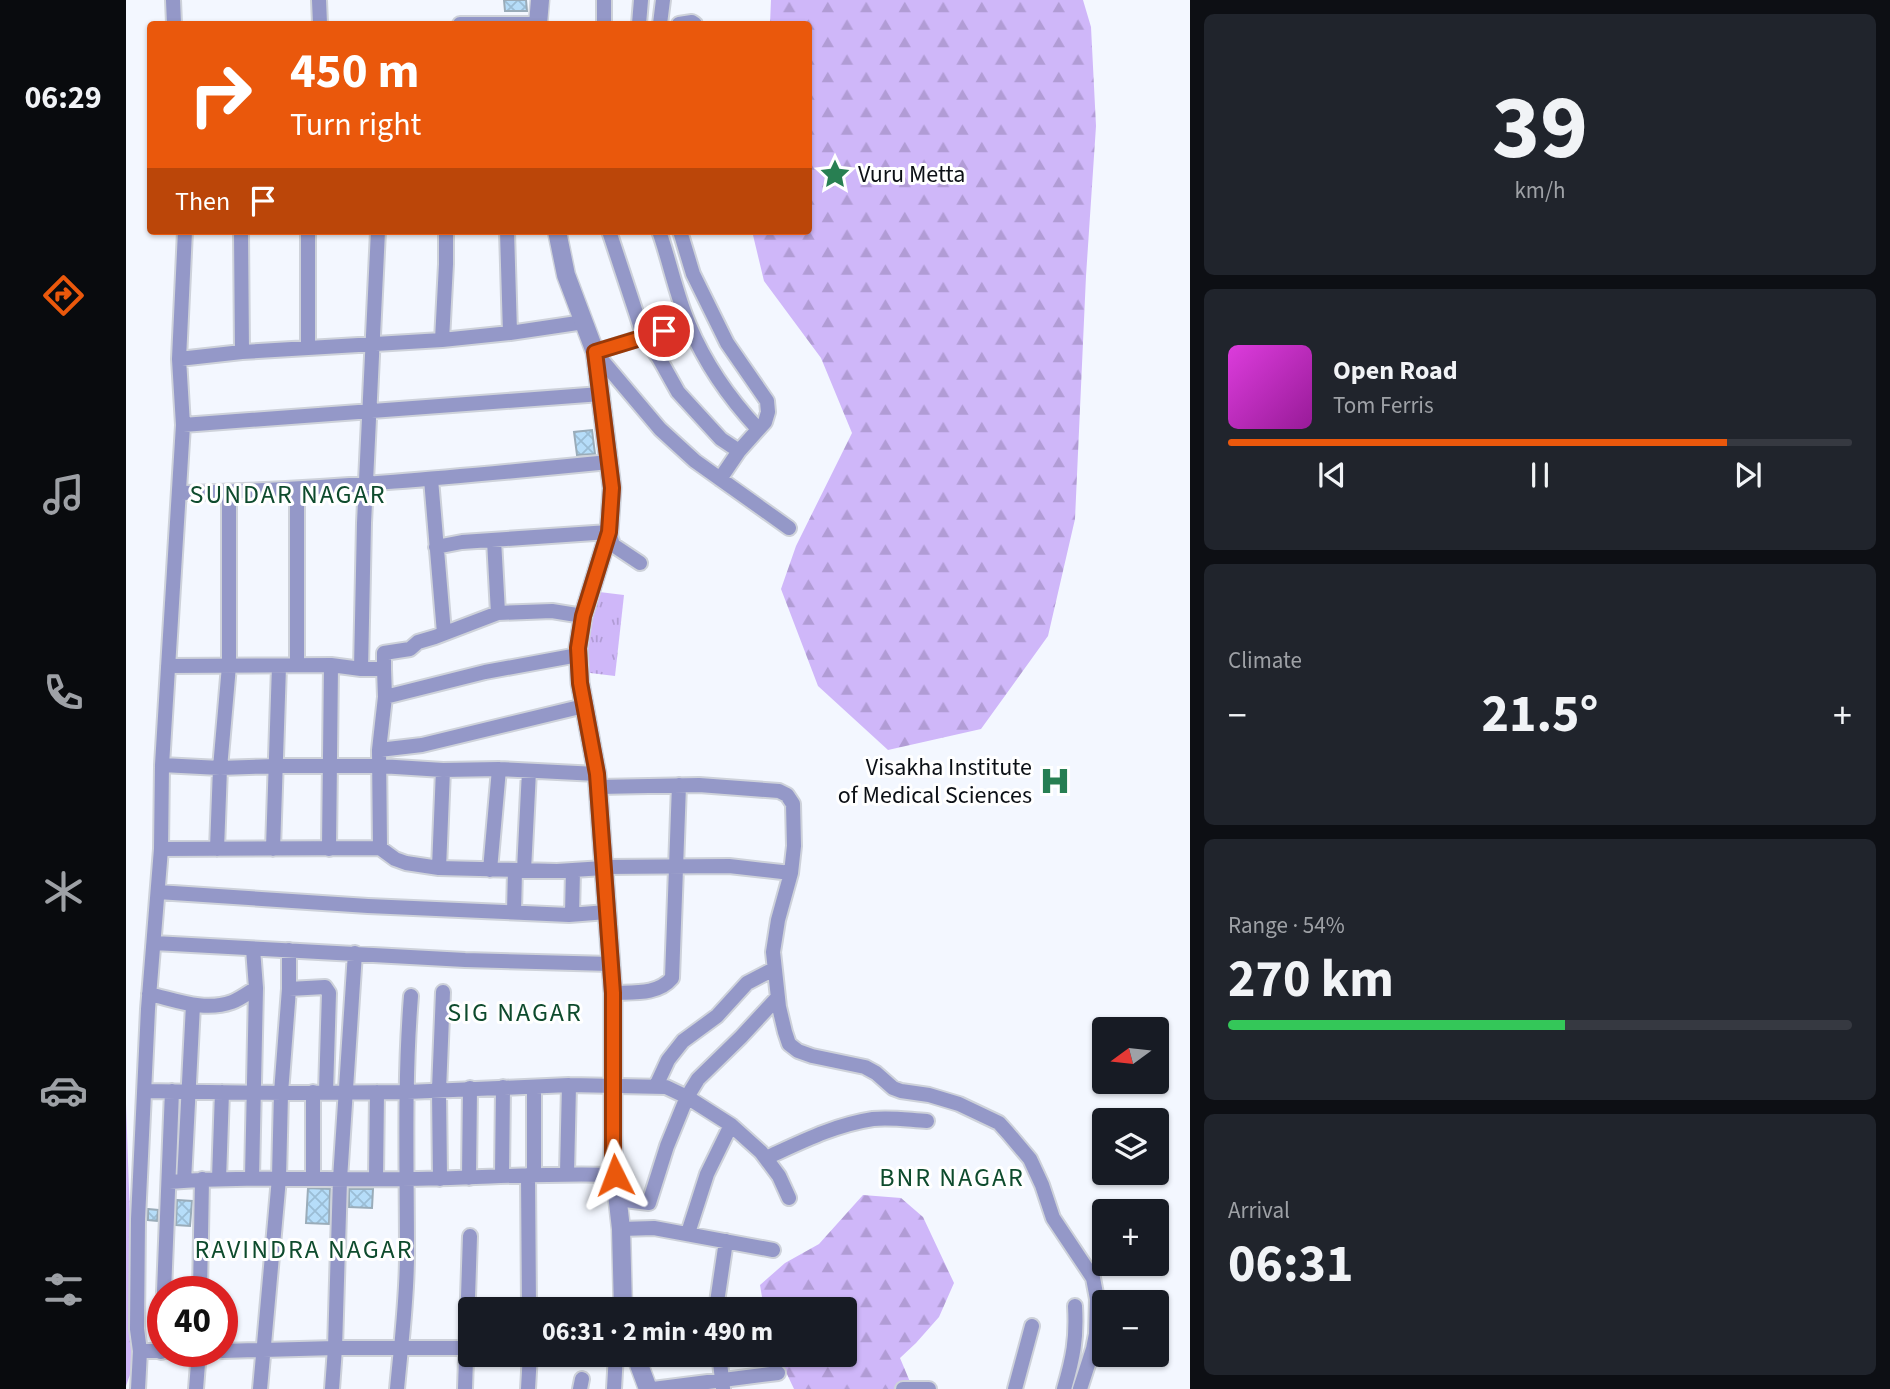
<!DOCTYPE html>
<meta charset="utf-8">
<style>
:root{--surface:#171b24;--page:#20242c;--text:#f1f3f6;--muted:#9ea1a6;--line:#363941;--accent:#ea580c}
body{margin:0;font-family:"Source Sans 3",sans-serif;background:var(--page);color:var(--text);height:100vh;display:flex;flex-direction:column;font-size:26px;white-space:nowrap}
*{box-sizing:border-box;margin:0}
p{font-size:23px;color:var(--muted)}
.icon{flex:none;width:38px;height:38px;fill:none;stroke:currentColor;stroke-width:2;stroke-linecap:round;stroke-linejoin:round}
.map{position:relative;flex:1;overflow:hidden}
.side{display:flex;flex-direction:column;gap:14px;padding:14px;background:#0d0f14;width:700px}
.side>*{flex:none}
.guide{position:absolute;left:21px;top:21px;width:665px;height:214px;border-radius:7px;box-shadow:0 2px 5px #0004;background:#ea580c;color:#fff;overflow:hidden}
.needle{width:46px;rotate:255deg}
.fabs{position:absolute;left:966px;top:1017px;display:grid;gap:14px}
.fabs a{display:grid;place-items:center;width:77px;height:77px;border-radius:7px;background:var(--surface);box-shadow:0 2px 5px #0004;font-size:35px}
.speed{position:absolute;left:21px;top:1276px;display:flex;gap:14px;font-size:35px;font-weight:700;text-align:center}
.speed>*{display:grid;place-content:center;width:91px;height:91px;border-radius:50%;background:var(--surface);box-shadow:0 2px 5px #0004;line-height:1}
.speed .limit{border:10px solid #d22;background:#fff;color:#111}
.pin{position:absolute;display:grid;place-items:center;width:60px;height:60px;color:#fff;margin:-30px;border:4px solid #fff;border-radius:50%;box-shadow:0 2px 7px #0007}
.me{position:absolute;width:77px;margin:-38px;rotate:357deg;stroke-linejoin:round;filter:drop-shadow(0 0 5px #0008)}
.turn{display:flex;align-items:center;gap:24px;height:147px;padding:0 28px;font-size:32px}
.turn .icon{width:91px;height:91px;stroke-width:2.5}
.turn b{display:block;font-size:49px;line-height:60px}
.then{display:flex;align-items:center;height:66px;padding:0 28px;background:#0003;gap:14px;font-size:26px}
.big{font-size:52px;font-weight:700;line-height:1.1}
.side .card{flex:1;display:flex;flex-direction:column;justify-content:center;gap:10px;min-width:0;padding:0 24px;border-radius:10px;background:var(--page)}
.side .dial{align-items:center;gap:0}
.dial b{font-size:91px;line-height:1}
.song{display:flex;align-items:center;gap:21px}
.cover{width:84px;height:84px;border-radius:10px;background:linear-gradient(135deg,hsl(300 70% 55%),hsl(300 70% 35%))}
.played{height:7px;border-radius:4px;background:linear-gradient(90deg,var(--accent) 80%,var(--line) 80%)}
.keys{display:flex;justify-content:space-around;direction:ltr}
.heat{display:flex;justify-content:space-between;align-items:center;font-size:38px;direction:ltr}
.charge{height:10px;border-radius:5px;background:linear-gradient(90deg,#34c759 54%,var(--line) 0)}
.trip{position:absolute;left:332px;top:1297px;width:399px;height:70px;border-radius:7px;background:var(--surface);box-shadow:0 2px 5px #0004;font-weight:700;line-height:70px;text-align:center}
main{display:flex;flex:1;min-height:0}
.dock{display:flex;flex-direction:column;width:126px;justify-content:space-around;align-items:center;background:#090b0e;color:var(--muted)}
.dock .icon{width:49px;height:49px}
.dock .current{color:var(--accent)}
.dock b{font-size:32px;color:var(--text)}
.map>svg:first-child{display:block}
.forest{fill:url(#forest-firs)}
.park{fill:url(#park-tufts)}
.building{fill:url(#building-cross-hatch);stroke:#9aacb9;stroke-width:2}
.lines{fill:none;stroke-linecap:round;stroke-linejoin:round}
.minor-casing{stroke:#ced2da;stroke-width:18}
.tertiary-casing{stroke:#ced2da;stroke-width:21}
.minor{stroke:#9498c8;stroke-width:14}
.tertiary{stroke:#9498c8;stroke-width:18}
.route-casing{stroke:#983908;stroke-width:18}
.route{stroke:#ea580c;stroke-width:12}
.labels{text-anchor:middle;stroke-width:6;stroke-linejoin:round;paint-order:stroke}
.poi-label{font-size:24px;fill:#0c1016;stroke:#fff;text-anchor:start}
.neighbourhood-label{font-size:26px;letter-spacing:2px;fill:#0e4b2d;stroke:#fff}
</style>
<main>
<nav class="dock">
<b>06:29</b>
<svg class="icon current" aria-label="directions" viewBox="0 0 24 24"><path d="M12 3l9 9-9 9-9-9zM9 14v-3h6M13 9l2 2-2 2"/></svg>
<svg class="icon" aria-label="music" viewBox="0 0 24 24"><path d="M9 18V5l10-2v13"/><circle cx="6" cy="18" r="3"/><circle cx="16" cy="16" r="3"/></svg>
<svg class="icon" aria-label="phone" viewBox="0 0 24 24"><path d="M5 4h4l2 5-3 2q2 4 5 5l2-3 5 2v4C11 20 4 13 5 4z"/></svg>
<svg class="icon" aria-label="climate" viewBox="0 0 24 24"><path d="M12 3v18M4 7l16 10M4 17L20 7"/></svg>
<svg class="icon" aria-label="car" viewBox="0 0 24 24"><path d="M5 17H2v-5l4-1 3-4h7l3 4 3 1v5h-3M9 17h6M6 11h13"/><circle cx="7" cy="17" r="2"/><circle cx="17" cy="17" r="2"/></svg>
<svg class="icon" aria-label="filters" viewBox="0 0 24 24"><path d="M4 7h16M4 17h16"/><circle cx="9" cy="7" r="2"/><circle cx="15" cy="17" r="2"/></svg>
</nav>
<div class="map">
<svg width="1064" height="1389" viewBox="0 0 1064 1389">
<defs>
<pattern id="forest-firs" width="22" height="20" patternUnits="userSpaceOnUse" patternTransform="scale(1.75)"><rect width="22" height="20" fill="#cfb7f9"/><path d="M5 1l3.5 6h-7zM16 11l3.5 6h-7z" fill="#b19cd5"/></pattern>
<pattern id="park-tufts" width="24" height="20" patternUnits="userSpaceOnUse" patternTransform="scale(1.75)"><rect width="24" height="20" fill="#cfb7f9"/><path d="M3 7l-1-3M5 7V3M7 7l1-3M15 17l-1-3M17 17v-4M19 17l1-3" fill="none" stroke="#b19cd5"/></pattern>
<pattern id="building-cross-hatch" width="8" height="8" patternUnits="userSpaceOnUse" patternTransform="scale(1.75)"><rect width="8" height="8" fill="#b6ddf9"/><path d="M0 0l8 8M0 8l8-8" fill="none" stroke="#9bbdd5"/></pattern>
</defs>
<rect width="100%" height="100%" fill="#f3f7ff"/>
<path class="forest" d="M645 0H957L965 27 970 126 960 276 949 519 922 636 855 729 762 750 692 686 655 589 670 546 726 433 695 358 638 281 626 231H682V24H644Z
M0 1104 9 1360 0 1386Z
M737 1195 775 1198 797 1217 828 1283 813 1317 790 1343 774 1358 787 1389H668L652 1355 719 1354V1309H638L634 1285 659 1263 693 1244Z"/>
<path class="park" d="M465 591 498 595 489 676 456 672Z"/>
<path class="building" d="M378 0H400L401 11H379Z
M466 430 469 454 451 455 448 432Z
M182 1188 204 1189 203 1224 180 1223Z
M223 1189H247L246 1208 223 1207Z
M51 1200 66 1201 64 1226 50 1225Z
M22 1209 32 1210 31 1221 22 1220Z"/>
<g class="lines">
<g class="minor-casing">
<path id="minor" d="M47 0 48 24
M193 0 194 24
M478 0V24
M334 24H412
M513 24 515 0
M534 24 537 0
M553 24 566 22 569 24
M115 231 116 352
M182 231V348
M381 231 384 333
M483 231 518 337 533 358 552 392 595 439 613 451
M533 231C544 262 550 295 563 325 579 363 604 399 632 429
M554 231 567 274 601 343 641 401 642 412 639 422 613 451 594 479
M562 323 469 352 534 429 569 461 663 528
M316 340 320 264V231
M53 359 116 352 316 340 384 333 458 322
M57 425 475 394
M305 479 318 633
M53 493C197 490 340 476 483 462
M368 540 372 613
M310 547 336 542 483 532 487 545 514 563
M171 665V489
M42 666 205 665 235 669H258L259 697 253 750 254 848
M235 669 238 523 252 231
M258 669V653L284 649 292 642 309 637 372 613 426 611 457 616
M259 697 359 672 452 655
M253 750 296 745 458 706
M36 765 94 768 150 766H254L317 770 373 769 471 774
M472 787 573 785 653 791 661 795 667 804 668 846 665 873 652 920 647 952 653 1007 659 1032 663 1044 672 1051 686 1056 739 1067 750 1073 767 1088 775 1091 803 1095 833 1104 873 1123 882 1133 904 1159 916 1185 927 1218 967 1278 971 1299 970 1334 967 1349 954 1389
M35 849 254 848 269 859 280 863 313 868 431 871 478 868
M91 849 94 768 103 666V492
M147 849 153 666
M203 849 205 665
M478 867 603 866 665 873
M313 868 317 770
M364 870 373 769
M398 870 403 771
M32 892 242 906 443 915 481 912
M388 912 389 870
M446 915 447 870
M28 943 339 960 485 964
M163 989 199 987 203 993 200 1092
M487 993C507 992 532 995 546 978L553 785
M23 994C50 1000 78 1012 106 1002 114 999 122 993 130 988
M530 1086 542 1060 557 1041 591 1016 621 983 648 969
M18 1091 155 1093 281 1092 443 1085 540 1087 561 1097 605 1125 635 1152 653 1176 663 1198
M640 1158C675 1142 708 1125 747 1119 765 1117 783 1120 801 1121
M441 1173 443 1085
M402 1175 403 1309
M408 1175V1087
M376 1176 377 1087
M126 1178 130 988 127 949
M187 1178V1092
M343 1178 344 1088
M93 1179 96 1092
M250 1179 251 1092
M314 1179 313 1090 317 992
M58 1181 67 1005
M43 1182C121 1176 198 1180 276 1179 347 1179 418 1172 489 1175
M491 1199 523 1203 541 1146 561 1097 572 1079 615 1037 652 997
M495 1229 528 1228 647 1250
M562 1233 581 1174 605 1125
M38 1292 46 1091
M74 1292 76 1179
M590 1309 600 1241
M14 1351H67
M96 1351 209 1348H345
M35 1352 37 1315
M593 1354 597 1388
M12 1389 14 1351 11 1329 12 1219 22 1009 35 849 36 765 57 425 53 359 59 231
M70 1389 73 1351
M134 1389 153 1178 155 1093 163 989V950
M206 1389 209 1348 214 1179 229 953
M271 1389C275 1345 281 1300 281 1255 281 1169 278 1082 285 996
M339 1389 344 1236
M402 1389 404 1354
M454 1389 456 1379
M488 1389 490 1354
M527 1389 652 1373
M777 1389H803
M889 1389 906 1326
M938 1389C947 1358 951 1339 949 1306"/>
</g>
<g class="tertiary-casing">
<path id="tertiary" d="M412 24 414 0
M431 231 440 275 469 352 486 488 483 532 457 616 452 648 454 683 471 774 487 993V1158L495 1229 497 1309
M509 1354 522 1389"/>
</g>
<use href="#minor" class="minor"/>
<use href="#tertiary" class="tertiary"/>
</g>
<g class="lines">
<g class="route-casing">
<path id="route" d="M489 1175 487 1158V993L471 774 454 683 452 648 457 616 483 532 486 488 469 352 538 331"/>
</g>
<use href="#route" class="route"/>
</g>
<defs>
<g id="sight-bare" transform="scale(2.415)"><path d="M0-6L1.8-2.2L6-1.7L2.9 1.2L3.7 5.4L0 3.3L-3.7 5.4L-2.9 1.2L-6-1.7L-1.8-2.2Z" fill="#287f52" stroke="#fff" stroke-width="2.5" paint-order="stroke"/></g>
<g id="hospital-bare" transform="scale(2.415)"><path d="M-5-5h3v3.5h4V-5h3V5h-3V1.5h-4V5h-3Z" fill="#287f52" stroke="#fff" stroke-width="2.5" paint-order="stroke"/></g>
</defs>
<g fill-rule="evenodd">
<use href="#sight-bare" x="709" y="174"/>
<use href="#hospital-bare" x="929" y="781"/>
</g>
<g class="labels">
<g class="poi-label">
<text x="732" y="182">Vuru Metta</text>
<text x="906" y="775" text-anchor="end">Visakha Institute<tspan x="906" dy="28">of Medical Sciences</tspan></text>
</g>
<g class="neighbourhood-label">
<text x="162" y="503">SUNDAR NAGAR</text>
<text x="389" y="1021">SIG NAGAR</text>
<text x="826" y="1186">BNR NAGAR</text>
<text x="178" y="1258">RAVINDRA NAGAR</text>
</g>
</g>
</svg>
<div class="fabs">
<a><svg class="needle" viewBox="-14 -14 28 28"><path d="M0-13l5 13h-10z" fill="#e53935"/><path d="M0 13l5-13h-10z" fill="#9ea1a6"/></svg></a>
<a><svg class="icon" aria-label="layers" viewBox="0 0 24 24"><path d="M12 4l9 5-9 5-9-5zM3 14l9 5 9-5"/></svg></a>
<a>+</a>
<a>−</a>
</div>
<div class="speed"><div class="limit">40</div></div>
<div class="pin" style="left:538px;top:331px;background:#d93025"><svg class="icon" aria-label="arrive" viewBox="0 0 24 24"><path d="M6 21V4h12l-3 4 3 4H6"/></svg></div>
<svg class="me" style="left:489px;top:1175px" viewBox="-20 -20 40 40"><path d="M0-17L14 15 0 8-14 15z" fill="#ea580c" stroke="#fff" stroke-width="4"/></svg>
<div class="trip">06:31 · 2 min · 490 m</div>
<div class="guide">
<div class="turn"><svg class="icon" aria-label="right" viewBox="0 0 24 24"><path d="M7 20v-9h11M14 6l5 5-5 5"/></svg><div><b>450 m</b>Turn right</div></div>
<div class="then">Then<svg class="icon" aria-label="arrive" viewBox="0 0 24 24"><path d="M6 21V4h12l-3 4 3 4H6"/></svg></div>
</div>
</div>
<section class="side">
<div class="card dial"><b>39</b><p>km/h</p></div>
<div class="card">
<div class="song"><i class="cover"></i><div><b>Open Road</b><p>Tom Ferris</p></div></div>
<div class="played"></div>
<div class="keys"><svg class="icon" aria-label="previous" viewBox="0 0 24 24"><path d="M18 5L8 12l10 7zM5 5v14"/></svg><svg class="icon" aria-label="pause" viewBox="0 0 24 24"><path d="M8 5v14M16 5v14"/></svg><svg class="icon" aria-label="next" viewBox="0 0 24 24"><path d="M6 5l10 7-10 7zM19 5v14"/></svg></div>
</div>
<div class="card"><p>Climate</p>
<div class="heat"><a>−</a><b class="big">21.5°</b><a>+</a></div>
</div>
<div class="card"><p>Range · 54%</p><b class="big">270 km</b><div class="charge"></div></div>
<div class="card"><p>Arrival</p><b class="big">06:31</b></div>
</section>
</main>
